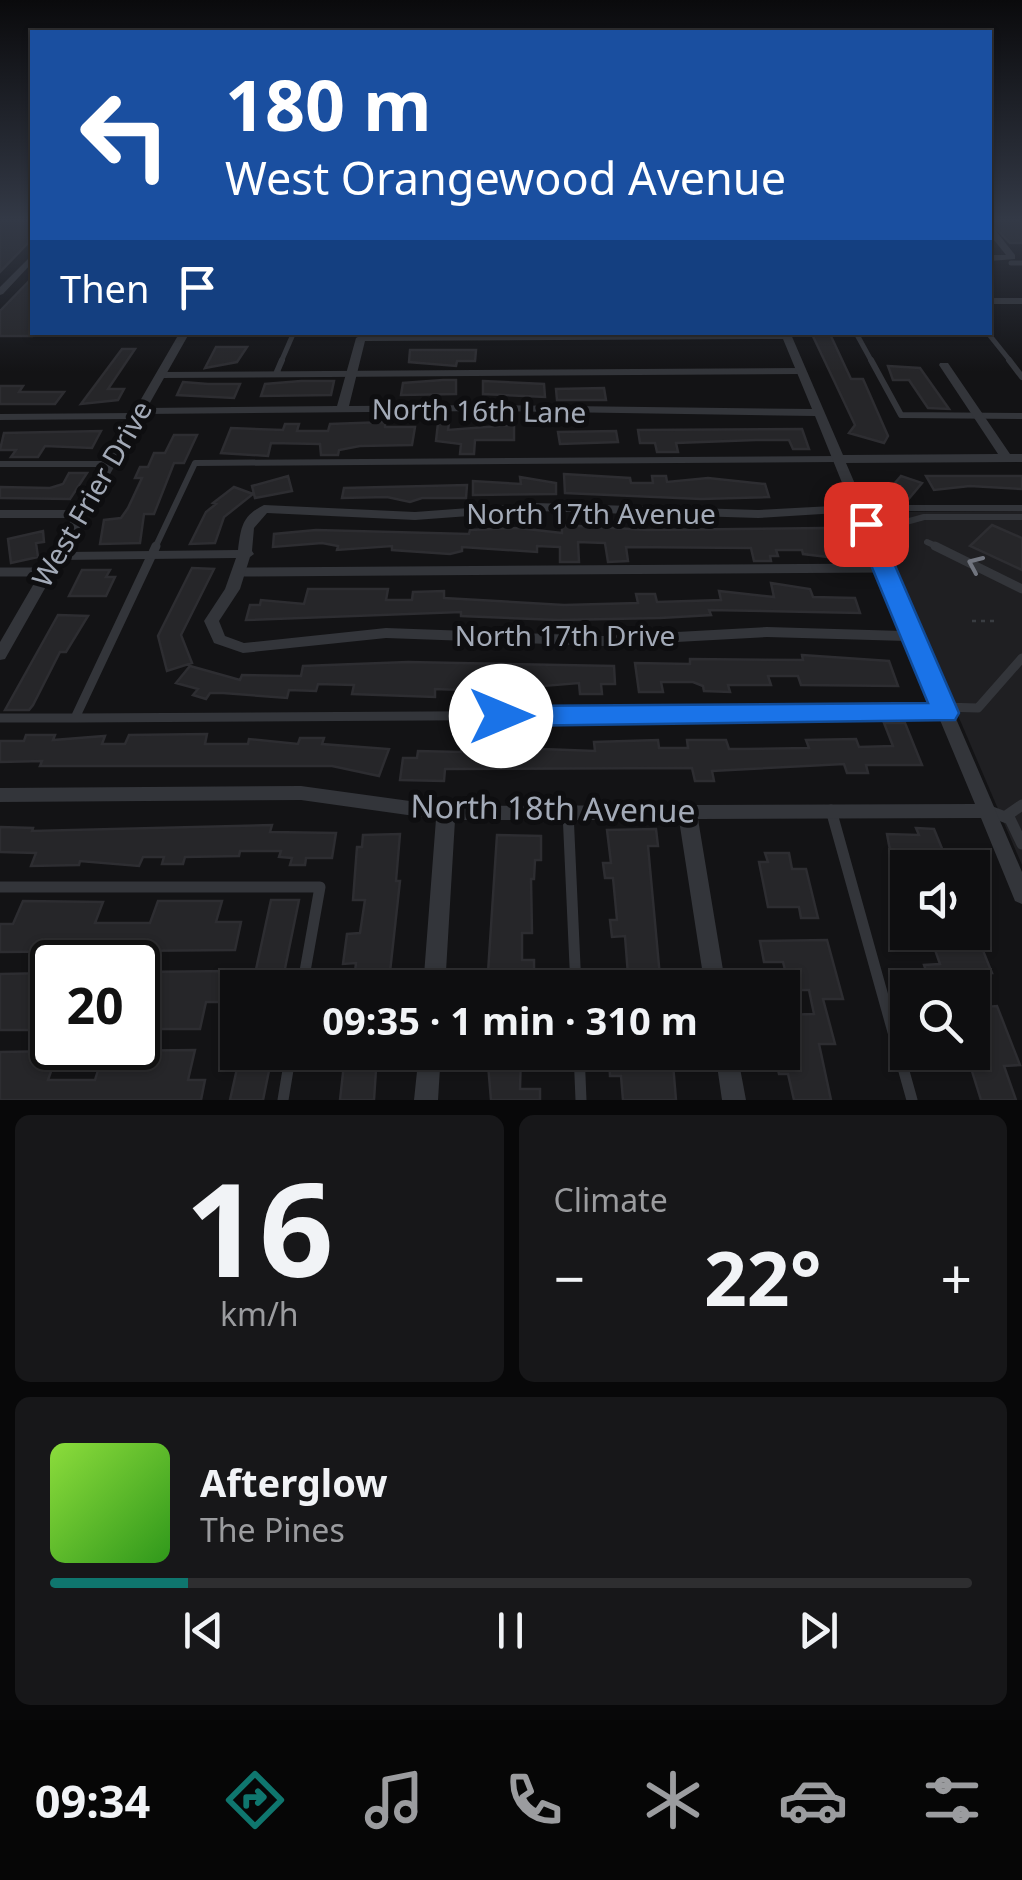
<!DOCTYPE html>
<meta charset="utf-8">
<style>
:root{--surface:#0e0e10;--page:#171719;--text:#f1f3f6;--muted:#9b9c9f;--line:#2e2e30;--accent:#0f766e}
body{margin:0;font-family:"Noto Sans",sans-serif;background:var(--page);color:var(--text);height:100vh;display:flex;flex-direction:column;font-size:38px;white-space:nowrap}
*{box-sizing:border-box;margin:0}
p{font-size:32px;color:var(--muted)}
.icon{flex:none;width:55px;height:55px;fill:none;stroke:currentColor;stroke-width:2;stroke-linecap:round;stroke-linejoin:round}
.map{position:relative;height:1100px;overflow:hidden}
.side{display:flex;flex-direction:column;gap:15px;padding:15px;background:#080809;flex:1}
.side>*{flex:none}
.banner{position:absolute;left:30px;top:30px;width:962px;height:305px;border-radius:0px;box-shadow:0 2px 8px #0004,0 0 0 2px var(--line);background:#1a4fa0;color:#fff;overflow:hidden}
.buttons{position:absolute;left:890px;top:850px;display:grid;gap:20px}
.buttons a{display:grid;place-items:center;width:100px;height:100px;border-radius:0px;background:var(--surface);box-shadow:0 2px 8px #0004,0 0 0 2px var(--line);font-size:50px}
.speed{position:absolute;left:30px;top:940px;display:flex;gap:20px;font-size:50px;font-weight:700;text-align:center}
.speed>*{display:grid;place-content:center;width:130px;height:130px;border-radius:50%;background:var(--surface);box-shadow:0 2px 8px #0004,0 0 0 2px var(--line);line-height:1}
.speed .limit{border:5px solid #111;border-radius:15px;background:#fff;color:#111}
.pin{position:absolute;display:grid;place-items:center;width:85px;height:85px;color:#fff;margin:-42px;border-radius:20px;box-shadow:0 5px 15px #0006}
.me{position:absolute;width:110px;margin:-55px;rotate:90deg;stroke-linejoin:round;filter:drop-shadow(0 0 8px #0008)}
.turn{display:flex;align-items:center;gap:35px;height:210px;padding:0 30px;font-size:45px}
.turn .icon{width:130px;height:130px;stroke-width:2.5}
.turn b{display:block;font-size:70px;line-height:85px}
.then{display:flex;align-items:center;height:95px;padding:0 30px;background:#0003;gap:20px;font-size:38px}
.big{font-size:75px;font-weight:700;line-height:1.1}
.side .widget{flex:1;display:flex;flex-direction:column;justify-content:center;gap:15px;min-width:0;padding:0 35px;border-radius:15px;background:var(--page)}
.side .dial{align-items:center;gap:0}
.dial b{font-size:130px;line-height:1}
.song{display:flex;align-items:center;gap:30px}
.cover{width:120px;height:120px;border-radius:15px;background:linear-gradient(135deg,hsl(90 70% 55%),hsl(110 70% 35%))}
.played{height:10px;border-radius:5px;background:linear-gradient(90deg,var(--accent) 15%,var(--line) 15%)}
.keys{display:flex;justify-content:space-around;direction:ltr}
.heat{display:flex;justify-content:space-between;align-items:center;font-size:55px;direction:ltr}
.side .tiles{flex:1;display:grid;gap:15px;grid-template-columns:1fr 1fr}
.widget:last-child{grid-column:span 2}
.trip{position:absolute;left:220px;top:970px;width:580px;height:100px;border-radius:0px;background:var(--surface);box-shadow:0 2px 8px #0004,0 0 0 2px var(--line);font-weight:700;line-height:100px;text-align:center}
.menu{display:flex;height:160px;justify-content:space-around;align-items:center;background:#060606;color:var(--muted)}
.menu .icon{width:70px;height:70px}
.menu .on{color:var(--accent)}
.menu b{font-size:45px;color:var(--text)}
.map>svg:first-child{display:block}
.built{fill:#1f1f22}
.building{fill:#262629;stroke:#2d2d31;stroke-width:2.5}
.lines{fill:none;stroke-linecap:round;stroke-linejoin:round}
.path{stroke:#393c41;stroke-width:2.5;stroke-dasharray:4 5;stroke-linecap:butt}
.service-far3{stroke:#33353a;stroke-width:5}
.service-far2{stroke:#33353a;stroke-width:6}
.service-far1{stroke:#33353a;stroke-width:9}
.service{stroke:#33353a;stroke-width:11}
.minor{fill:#33353a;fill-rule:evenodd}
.oneway{stroke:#71757f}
.route{fill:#1a73e8;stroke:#114b97;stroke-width:2.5}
.labels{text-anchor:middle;stroke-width:10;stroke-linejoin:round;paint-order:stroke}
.street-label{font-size:28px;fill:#a3aab7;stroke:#0e0e10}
.near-street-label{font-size:32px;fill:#a3aab7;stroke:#0e0e10}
</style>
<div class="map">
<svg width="1022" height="1100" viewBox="0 0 1022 1100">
<rect width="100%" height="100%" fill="#131315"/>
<path class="built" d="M1022 511V865L871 512Z"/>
<path class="building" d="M0 218H32L28 243 0 272Z
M992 218H1022V243H1010L990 223Z
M32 278V336H0V311Z
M811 332H829L851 379H863L888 436 884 443 849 433 855 425Z
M216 347H247L237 362 205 368Z
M122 349H135L108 389H124L118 400 81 404Z
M410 350H476L475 361H457L456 366 409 362Z
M888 366 920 368 949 409 928 408 909 380H893Z
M443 380H456V394L401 395 403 383Z
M301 381H334L331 395 261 396 265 384Z
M483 381 544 384 545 397 483 394Z
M183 382 208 384H240L234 398 177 395Z
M0 386H23L19 392H64L55 404H0Z
M604 388 606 400H557L556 389Z
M385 422V427H415L412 445 360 446 339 450 338 455H321L320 444 271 443 268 456 221 453 231 428 283 430 285 424H299L297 431H328L330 424Z
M438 423H449L448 430 514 425V440H475L474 454H460L461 444 436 441Z
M802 429 809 449H793L789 440H756L676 443 678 452H657L655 443H640L638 430Z
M101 431 92 448 45 446 38 457H11L16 450H0L4 433Z
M616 431 618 442 560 444 558 432Z
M174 435H197L184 463H174L154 514H144L140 543 100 544 104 520 121 518 128 508 142 478H135L140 467H148L154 453H165Z
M69 473H87L70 499 0 498V487L50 488 63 484Z
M564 474 630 478 631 483H653L652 476H666L667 482 708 478 765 484 769 497 701 499 565 493Z
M288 476 292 491 255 498 252 486Z
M901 476 922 483 907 501 883 497Z
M926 476H1022V489L970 486 934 490Z
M520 477 556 483V494L473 495V481L521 484Z
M467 485 466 498H422L410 502 387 497 342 498 344 488Z
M234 487 253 494 224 517 215 543 190 544 206 512 216 504 213 503Z
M562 525 647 530 824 528 835 532 842 550H850L854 560 803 554 802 550H776L778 556H770L771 561H754L751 548 626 547 628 561 608 562 605 543 578 542 579 562H560V547L537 546V552L462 547V551L450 554 392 550V546L337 550 338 546 322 543 273 547 274 534 316 530 469 534 470 530 518 528 562 533Z
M992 525 1022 538V570L970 546Z
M43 531 44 542 36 543 38 557 11 563 8 539Z
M192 568 214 569 181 635 192 663 167 671 158 636Z
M82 570H110L106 577H115L106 596H69Z
M771 583 810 589 813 597 855 598 860 613 709 610 711 615 660 618 558 620 461 616V612L246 620 250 605H260L261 600 304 604 308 589H388L386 600H412L413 592 444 591V598L564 605 638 603 636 594H655L657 602 721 600 719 591 774 597Z
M58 615 88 616 66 652H60L33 705 29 710H5Z
M802 655 889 661 898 686 801 685 798 676H768L771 685H728L730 692 704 691 703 686 693 682H661L663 692H639L635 663 690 664V659L803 660Z
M408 662 614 666 615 684H601L602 694H580L579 683 519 688V682H487V691L435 689V697L352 694 354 685 318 684 316 691 289 690 287 698 223 693H210L206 699 193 695 198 689 176 683 190 666 240 680 242 675 301 676 303 666Z
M884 723H905L922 765H866L868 773H847L844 764 712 771 714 781H695L692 768 445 769 444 781 400 780 403 758H417L418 751 461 752 462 744 513 750V745H522L523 738H542V749L595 751 594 742 658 740 659 748H688L687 740H726L729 749H743L809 748 806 740 856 739 859 747 893 746Z
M207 734 205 744H248L249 739 298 744 300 738H324L322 744 389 749 379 776 332 766H40L42 761 0 762V741H24L26 735H55L53 740 105 736 102 744H125L129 735Z
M272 825 270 832 336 833 332 858H306L305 865H290L292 858 279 857 281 851H240L239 856 185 857 183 864H162L164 857H143L139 866 80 861 79 865 31 866 36 853 0 852V827L33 828 32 831Z
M916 828 934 829 950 868H908V877H895L887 834 919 835Z
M656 829 658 846H648L661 988H629L625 936 612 937 610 920H617L613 878H605L603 863H611L607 830Z
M400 834 396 881H400L389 981H354L356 963 343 964 347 934 360 933 365 900H353L357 847H362L363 835Z
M497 835 541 836V860H535L534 879H531L532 933H522V960H534V988H487Z
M765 853H789L792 869H806L818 918H801L799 907H768L759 862H768Z
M271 900H299L281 988H252Z
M23 901 103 902 95 923H150L158 901H222L216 922H241L235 950 0 952V924H13Z
M827 940 843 999H823L835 1044H819L831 1100H794L788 1074H779L774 1052H782V1015L814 1014 809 990H790L783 962H764L760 941Z
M980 943 992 973 973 974 986 1007 997 1006 1020 1065 1004 1066 1016 1100H981L966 1052H972V988H932L924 965 940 964 933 944Z
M230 971 223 1002H206L200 1029H138V972Z
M52 973V1030H0V974Z
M195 1050 188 1080H205L201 1100H0V1052L58 1051 48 1080H95L104 1051Z
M487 1052H521L520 1089H540V1100H491Z
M609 1052H672L676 1100H623L621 1076H610Z
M377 1054 374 1100H340L345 1055Z
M240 1055 272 1056 263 1100H230Z"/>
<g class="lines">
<path class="path" d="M972 621H997"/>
<path class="service-far3" d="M1011 263H1022
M987 332 1011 362
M281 362 294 332
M872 362 856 333 894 332"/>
<path class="service-far2" d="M871 360 901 415 1022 416
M1009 360 1022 377
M276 374 282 360
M160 375 801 371
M0 464H109
M859 508H1022
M866 525H895L924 517H1022
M927 542 940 548
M155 548 195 463 838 459"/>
<path class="service-far1" d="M156 546 75 718 945 713
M935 546 1022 589
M0 572H48
M240 572 884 568
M943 707 978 708 1022 658
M0 718H75"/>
<path class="service" d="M831 810 912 1100
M989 811 1010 819 1022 844
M568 812 576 988
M1006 816 1022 805
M0 887H320L302 988
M579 1052 581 1100
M283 1100 291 1052"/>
<path class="minor" d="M990 226 993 227 1015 255V259L990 261V255H1006L990 235Z
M32 255V263L3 294 0 295V287Z
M990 298H1022V304H990Z
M180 332H190L147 408 337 406 356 338 361 335 790 332 843 455 998 454 939 365 940 363H948L1010 454H1022V462L846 463 1022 872V904L1015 901 981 818 698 819 726 988H705L679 820H455L445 988H423L436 819 301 800 0 802V788L301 786 446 806 975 804 907 641 767 637 603 646 386 638 243 653 214 643 204 621 225 589 236 558 61 560 5 659 0 660V642L72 518H0V510H76L129 419 0 420V414L133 413ZM783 339 812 409 487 405 349 406 365 341ZM487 411 815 416 851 505 758 510 536 503 415 512 264 505C242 516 241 527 238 550L66 552 144 414ZM536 511 758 518 854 512 903 631 767 627 603 636 386 628 244 643 225 636 219 621 240 589 250 557 254 554 252 551 254 528 267 513 415 520Z
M419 1052H441L438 1100H414Z
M715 1052H737L746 1100H722Z"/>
</g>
<defs><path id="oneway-chevron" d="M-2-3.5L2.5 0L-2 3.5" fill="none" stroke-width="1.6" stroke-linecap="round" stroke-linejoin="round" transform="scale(2.5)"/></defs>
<use class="oneway" href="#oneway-chevron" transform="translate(975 564) rotate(-156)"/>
<linearGradient id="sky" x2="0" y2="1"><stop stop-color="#0a0a0c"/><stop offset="0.59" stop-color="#333946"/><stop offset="1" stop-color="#333946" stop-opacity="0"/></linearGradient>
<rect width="1022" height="372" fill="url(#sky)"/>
<path class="route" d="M866 518 877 524 959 713 955 720 501 726 488 716 501 706 928 703 854 524Z"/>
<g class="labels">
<g class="street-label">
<text transform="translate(479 411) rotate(1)" y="10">North 16th Lane</text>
<text transform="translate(92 494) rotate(-60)" y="10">West Frier Drive</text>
<text x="591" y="524">North 17th Avenue</text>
<text x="565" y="646">North 17th Drive</text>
</g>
<g class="near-street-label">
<text transform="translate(553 809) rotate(1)" y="11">North 18th Avenue</text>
</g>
</g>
</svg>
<div class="buttons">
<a><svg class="icon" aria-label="sound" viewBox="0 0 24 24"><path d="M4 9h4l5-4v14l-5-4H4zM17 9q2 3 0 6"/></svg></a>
<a><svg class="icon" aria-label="search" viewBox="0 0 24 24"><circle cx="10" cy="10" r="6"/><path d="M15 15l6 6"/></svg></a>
</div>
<div class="speed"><div class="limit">20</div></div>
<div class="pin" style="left:866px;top:524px;background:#d93025"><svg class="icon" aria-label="arrive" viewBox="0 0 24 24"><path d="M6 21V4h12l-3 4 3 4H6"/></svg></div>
<svg class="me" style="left:501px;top:716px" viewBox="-20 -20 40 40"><circle r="19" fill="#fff"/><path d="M0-13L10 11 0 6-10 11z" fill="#1a73e8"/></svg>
<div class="trip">09:35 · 1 min · 310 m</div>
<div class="banner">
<div class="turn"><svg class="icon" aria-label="left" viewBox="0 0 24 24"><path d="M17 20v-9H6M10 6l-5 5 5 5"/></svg><div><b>180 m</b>West Orangewood Avenue</div></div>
<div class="then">Then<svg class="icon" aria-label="arrive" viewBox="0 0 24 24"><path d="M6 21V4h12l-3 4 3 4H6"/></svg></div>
</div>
</div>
<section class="side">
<div class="tiles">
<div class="widget dial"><b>16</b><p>km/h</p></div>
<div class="widget"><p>Climate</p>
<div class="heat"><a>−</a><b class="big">22°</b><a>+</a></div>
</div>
<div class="widget">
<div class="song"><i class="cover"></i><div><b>Afterglow</b><p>The Pines</p></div></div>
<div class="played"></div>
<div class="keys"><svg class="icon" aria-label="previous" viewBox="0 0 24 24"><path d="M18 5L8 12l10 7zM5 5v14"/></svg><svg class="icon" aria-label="pause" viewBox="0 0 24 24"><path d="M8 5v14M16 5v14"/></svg><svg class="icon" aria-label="next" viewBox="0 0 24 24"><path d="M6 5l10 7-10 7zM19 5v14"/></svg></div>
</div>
</div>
</section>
<nav class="menu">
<b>09:34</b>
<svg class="icon on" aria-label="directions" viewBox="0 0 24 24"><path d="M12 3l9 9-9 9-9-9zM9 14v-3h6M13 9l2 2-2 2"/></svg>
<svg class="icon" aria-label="music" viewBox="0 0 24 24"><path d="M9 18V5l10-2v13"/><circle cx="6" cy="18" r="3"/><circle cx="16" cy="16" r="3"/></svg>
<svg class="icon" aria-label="phone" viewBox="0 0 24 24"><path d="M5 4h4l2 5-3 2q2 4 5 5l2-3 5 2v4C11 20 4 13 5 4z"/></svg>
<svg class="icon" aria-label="climate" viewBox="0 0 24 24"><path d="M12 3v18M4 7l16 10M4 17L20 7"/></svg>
<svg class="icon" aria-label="car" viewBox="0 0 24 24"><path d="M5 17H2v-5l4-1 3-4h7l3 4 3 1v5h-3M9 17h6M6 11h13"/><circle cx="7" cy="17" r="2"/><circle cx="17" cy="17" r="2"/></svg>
<svg class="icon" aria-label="filters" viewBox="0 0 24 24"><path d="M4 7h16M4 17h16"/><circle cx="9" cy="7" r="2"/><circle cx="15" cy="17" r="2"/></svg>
</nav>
